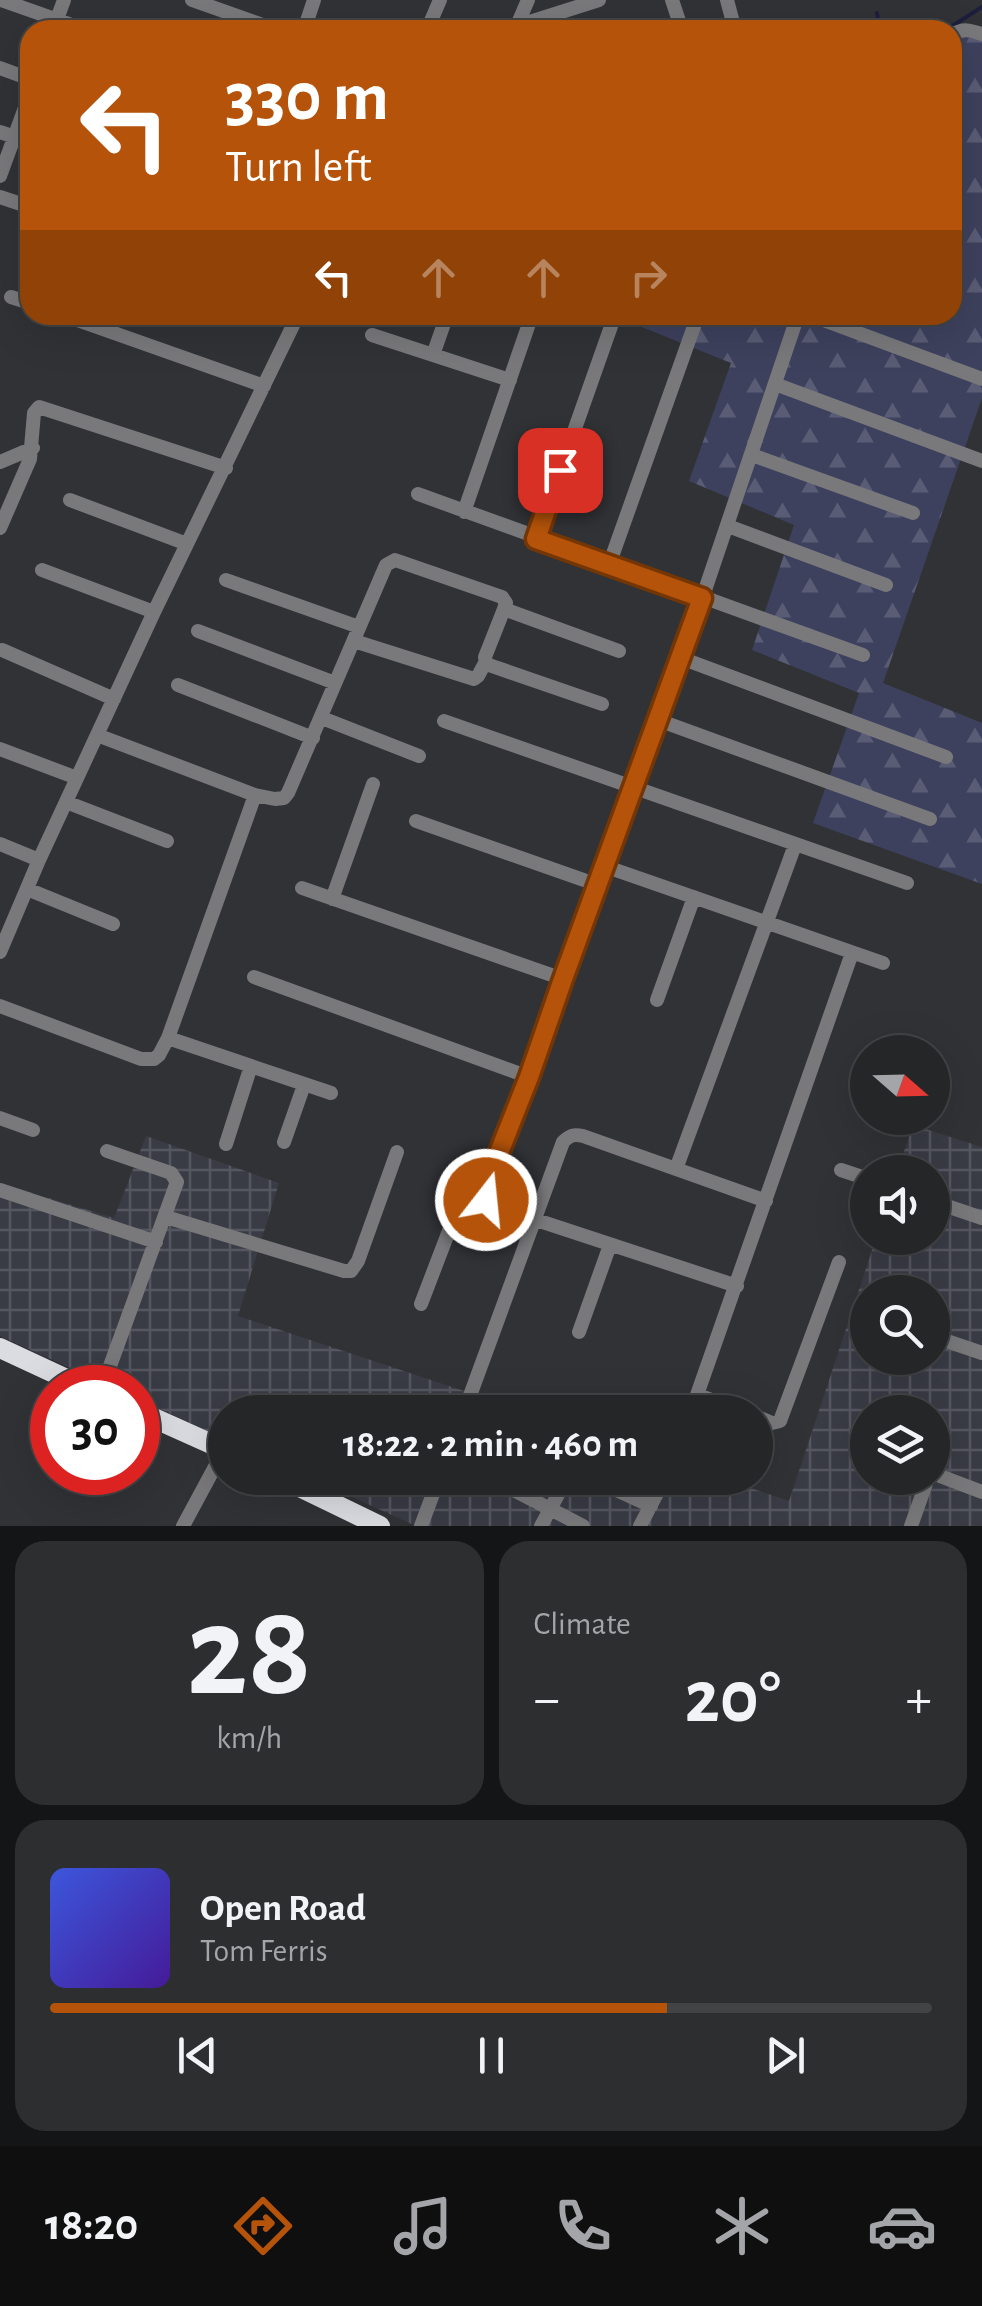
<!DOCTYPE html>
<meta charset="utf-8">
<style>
:root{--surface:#252628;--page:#2d2e30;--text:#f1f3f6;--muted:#a3a5a8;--line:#424345;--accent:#b45309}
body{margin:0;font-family:"Alegreya Sans",sans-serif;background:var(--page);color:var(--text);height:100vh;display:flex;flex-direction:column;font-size:38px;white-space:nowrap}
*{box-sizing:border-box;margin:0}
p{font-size:32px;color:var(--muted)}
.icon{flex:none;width:55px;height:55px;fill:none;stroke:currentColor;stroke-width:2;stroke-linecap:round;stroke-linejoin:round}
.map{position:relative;height:1526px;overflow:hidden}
.drawer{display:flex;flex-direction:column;gap:15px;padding:15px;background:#141516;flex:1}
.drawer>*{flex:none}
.banner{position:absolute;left:20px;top:20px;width:942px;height:305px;border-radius:30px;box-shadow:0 10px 40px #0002,0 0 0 2px var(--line);background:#b45309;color:#fff;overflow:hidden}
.needle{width:65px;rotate:110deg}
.controls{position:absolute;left:850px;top:1035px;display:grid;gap:20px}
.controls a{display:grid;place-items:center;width:100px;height:100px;border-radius:50%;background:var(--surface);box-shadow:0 10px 40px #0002,0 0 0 2px var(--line);font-size:50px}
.speed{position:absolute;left:30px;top:1365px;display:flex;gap:20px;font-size:50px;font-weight:700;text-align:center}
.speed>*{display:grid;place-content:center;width:130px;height:130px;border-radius:50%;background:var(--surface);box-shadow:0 10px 40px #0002,0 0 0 2px var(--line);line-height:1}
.speed .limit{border:15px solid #d22;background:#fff;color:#111}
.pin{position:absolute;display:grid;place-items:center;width:85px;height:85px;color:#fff;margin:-42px;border-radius:20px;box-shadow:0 5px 15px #0006}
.me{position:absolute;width:110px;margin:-55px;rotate:16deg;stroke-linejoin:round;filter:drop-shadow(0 0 8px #0008)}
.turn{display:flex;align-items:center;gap:35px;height:210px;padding:0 40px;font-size:45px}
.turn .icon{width:130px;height:130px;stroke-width:2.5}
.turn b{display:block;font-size:70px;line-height:85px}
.lanes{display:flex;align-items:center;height:95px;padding:0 40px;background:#0003;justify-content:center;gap:50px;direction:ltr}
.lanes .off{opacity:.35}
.big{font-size:75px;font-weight:700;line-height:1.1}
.drawer .card{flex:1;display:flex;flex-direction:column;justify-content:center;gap:15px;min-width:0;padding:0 35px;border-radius:30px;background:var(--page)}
.drawer .dial{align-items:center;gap:0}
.dial b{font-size:130px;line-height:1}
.song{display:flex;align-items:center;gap:30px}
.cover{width:120px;height:120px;border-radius:15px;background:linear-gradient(135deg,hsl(230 70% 55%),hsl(260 70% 35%))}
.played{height:10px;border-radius:5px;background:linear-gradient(90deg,var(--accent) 70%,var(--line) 70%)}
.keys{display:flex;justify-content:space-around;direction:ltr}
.heat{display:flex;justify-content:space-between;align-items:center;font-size:55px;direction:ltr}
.drawer .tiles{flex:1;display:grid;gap:15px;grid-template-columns:1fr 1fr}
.card:last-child{grid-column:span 2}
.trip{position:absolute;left:208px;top:1395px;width:565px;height:100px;border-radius:50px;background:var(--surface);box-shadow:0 10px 40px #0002,0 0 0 2px var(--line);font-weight:700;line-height:100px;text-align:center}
.menu{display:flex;height:160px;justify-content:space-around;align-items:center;background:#0f0f10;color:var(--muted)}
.menu .icon{width:70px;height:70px}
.menu .selected{color:var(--accent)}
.menu b{font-size:45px;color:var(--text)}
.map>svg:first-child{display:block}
.industrial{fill:url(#industrial-grid);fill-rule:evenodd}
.forest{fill:url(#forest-firs)}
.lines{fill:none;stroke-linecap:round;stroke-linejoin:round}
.stream{stroke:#1d1e3c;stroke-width:4}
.minor{stroke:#79797c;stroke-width:14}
.highway{stroke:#dbdce2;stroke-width:20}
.route-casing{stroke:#753606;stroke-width:25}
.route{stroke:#b45309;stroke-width:18}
</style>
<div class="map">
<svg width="982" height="1526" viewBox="0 0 982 1526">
<defs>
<pattern id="industrial-grid" width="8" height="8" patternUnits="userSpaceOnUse" patternTransform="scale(2.5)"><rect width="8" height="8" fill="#393b45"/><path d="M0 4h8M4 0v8" fill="none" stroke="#555760"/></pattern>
<pattern id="forest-firs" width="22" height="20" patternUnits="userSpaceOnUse" patternTransform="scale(2.5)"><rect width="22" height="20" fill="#3e415d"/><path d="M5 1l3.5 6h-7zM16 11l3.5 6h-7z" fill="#595c74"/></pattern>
</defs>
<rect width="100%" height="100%" fill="#313236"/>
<path class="industrial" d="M913 1125 982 1147V1526H416L310 1478H721L789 1501 876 1238H932V1172H897ZM868 1292H932V1358H868ZM868 1412H932V1478H868Z
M146 1136 279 1183 238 1316 527 1412H225V1439L138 1399V1388L112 1387 0 1336V1183L114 1218Z"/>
<path class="forest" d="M963 33 982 39V398L883 683 982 723V884L813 823 859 693 752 650 794 525 689 481 731 363 637 325 641 315H952L953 40Z"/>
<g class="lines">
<path class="stream" d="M877 13 880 30
M946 30 982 7"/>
<path class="minor" d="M1 0 86 30
M192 0 277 30
M672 0 682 30
M727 0 735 30
M517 26 599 0
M53 30 64 0
M304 30 314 0
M427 30 440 0
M515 30 528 0
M952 35C963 28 970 30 982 34
M0 68 30 79
M0 132 30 142
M0 176 30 94
M0 197 30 207
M11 297 30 303
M63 315 264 386
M810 315 982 379
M372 335 510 380
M433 355 447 315
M775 384 982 461
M752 455 913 513
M0 462 33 448
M418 494 863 655
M70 500 187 544
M464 512 532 315
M728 526 886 585
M0 528 30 459 34 413 39 407 226 468
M536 539 615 315
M609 565 698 315
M42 570 154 612
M226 580 359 627
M504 609 619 651
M198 631 335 683
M354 641 474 679 478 676 485 663
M2 650 114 699
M681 658 946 757
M178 685 313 738
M322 718 419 756
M658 720 930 819
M444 721 907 883
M97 735 255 795 275 799 284 798 288 793 386 565 395 560 502 597 506 603 504 609 485 657 486 664 602 704
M0 749 77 778
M66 802 167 841
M416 821 598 885
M0 844 39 860
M604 866 883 963
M302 888 563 979
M27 889 113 924
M332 899 373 784
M0 952 39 860 154 612 298 315
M254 977 529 1077
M657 1000 694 897
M0 1006 141 1059H154L159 1055 168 1038 255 795
M168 1038 331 1093
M0 1118 33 1130
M284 1142 304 1085
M226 1144 251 1066
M676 1169 795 845
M841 1170 868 1179
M0 1190 156 1242
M932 1201 982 1218
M166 1217 344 1271H351L358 1261 397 1152
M737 1286 497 1207 490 1204 484 1194 529 1077 563 979 702 599 798 315
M421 1304 460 1202 469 1196 486 1200
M579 1332 610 1245
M932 1336 982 1353
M102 1388 177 1182 171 1173 107 1151
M698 1395 745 1412
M464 1412 563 1142C570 1135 574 1134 583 1136L766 1201
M691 1412 852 953
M755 1416 772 1423 780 1421 839 1262
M932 1473 982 1492
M590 1478 651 1506
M502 1484 583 1526
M183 1526 224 1450
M421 1526 439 1478
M541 1526 567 1478
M640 1526 665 1478
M911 1526 928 1478"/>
<path class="highway" d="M0 1348 86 1388
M138 1411 225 1450
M281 1478 380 1526"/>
</g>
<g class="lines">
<g class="route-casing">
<path id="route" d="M486 1200 485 1188 529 1077 563 979 702 598 536 539 560 470"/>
</g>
<use href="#route" class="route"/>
</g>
</svg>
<div class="controls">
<a><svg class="needle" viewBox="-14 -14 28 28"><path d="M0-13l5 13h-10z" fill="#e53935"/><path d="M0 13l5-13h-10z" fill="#a3a5a8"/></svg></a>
<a><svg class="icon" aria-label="sound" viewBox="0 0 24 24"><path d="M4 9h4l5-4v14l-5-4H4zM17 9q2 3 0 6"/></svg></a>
<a><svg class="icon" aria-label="search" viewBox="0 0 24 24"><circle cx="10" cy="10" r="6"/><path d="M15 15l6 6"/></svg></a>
<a><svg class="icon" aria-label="layers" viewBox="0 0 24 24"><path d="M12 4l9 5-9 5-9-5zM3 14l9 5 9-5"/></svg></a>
</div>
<div class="speed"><div class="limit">30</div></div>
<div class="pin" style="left:560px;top:470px;background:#d93025"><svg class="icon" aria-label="arrive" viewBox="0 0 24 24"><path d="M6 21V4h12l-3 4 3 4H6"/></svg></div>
<svg class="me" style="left:486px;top:1200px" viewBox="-20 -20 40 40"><circle r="17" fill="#b45309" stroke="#fff" stroke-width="3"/><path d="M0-11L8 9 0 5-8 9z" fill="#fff"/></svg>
<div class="trip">18:22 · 2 min · 460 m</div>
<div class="banner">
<div class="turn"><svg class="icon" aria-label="left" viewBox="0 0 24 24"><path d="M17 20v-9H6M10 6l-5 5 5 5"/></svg><div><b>330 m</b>Turn left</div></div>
<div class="lanes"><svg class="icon" aria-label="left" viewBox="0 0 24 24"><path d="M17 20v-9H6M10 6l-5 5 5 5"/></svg><svg class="icon off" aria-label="ahead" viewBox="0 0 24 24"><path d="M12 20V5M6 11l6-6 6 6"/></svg><svg class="icon off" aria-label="ahead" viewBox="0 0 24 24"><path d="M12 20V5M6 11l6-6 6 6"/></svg><svg class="icon off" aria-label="right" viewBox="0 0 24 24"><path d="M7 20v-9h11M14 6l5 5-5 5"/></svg></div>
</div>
</div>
<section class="drawer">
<div class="tiles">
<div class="card dial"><b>28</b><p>km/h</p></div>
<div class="card"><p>Climate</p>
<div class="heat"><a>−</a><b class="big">20°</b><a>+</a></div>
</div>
<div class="card">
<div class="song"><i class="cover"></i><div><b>Open Road</b><p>Tom Ferris</p></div></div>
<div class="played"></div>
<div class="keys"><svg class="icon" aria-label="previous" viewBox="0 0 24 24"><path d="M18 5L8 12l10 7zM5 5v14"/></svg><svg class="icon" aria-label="pause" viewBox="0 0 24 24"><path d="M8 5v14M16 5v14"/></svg><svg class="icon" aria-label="next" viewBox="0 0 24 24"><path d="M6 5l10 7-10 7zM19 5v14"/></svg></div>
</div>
</div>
</section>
<nav class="menu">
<b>18:20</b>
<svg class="icon selected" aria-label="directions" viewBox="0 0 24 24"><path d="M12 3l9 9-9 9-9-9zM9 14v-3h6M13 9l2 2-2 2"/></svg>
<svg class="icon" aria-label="music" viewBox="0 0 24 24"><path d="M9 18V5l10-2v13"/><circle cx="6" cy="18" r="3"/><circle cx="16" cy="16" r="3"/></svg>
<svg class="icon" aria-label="phone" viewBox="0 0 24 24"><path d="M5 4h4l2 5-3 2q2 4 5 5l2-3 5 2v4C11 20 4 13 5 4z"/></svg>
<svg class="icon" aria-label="climate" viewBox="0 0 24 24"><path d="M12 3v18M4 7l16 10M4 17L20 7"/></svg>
<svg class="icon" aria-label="car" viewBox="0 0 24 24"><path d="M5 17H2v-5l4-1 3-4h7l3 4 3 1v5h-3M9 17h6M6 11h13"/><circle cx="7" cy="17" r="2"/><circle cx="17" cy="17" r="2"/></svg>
</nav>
